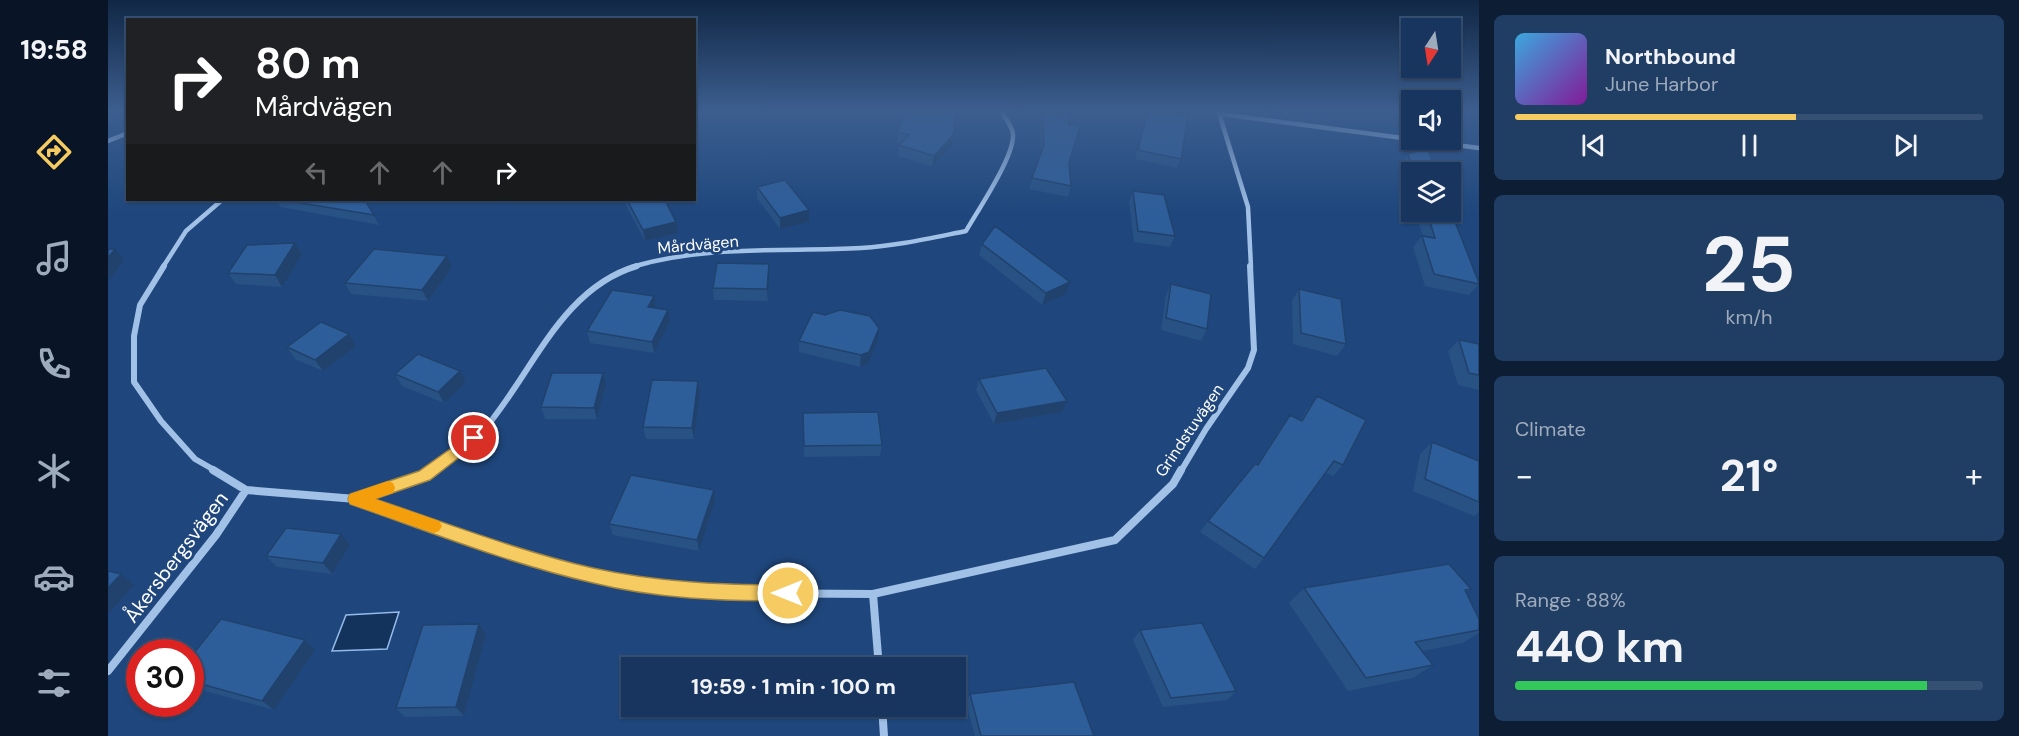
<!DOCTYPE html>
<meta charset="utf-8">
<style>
:root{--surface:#17355e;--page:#203d64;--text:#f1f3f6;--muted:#9eabbc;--line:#365073;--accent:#f6cb61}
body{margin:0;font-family:"DM Sans",sans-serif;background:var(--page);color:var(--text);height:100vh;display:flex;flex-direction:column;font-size:22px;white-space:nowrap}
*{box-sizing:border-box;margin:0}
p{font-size:20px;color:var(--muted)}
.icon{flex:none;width:33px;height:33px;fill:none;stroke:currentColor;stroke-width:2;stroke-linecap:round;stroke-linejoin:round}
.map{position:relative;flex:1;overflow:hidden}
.panel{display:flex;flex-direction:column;gap:15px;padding:15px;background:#0d1d34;width:540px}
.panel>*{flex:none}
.banner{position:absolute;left:18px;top:18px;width:570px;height:183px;border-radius:0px;box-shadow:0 2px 4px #0004,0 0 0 2px var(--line);background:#202124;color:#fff;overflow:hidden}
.needle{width:39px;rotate:192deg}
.tools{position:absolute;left:1293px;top:18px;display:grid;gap:12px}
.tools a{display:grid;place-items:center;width:60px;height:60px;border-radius:0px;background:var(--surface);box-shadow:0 2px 4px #0004,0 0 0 2px var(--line);font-size:30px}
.speed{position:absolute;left:18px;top:639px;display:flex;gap:12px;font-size:30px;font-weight:700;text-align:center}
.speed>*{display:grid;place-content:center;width:78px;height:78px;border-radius:50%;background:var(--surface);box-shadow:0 2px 4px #0004,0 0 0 2px var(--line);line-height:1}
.speed .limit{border:9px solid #d22;background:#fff;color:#111}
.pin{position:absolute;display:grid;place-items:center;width:51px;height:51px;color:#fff;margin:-26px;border:3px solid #fff;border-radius:50%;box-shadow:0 2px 6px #0007}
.me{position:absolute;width:66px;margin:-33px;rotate:270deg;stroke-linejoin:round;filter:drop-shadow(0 0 4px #0008)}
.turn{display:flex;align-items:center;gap:21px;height:126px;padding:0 30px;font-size:27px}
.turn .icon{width:78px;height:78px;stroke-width:2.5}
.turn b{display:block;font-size:42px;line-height:51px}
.lanes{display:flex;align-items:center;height:57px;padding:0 30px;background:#0003;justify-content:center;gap:30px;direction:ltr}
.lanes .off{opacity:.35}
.big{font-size:45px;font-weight:700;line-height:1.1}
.panel .card{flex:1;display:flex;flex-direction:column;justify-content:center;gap:9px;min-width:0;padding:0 21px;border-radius:9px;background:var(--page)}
.panel .dial{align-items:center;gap:0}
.dial b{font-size:78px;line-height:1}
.song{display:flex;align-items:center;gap:18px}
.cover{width:72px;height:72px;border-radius:9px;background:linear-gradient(135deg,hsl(200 70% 55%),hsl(290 70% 35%))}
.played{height:6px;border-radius:3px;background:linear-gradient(90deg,var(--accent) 60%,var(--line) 60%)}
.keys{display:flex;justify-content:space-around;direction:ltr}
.heat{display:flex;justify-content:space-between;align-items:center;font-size:33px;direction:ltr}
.charge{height:9px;border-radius:4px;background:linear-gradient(90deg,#34c759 88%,var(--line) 0)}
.trip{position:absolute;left:513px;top:657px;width:345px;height:60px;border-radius:0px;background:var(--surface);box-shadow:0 2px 4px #0004,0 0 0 2px var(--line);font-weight:700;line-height:60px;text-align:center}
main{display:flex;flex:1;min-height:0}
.menu{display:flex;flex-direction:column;width:108px;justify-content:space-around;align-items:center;background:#091526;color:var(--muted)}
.menu .icon{width:42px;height:42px}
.menu .selected{color:var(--accent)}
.menu b{font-size:27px;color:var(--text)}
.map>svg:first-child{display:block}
.water{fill:#14335c;stroke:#94bbe9;stroke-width:1.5}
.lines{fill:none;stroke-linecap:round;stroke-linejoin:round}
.street-far2{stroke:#a1c1e7;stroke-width:4.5}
.street-far1{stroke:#a1c1e7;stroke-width:6}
.street{stroke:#a1c1e7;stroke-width:8}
.wall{fill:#285184}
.shaded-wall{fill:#20426c}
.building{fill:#2e5e9a;stroke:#20426c;stroke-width:1.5}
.route{fill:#f6cb61;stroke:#a0843f;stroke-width:1.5}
.slow{fill:#f59e0b}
.labels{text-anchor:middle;stroke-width:6;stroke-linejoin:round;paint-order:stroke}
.street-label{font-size:16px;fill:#fff;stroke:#1f477d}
.near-street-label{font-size:20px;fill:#fff;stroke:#1f477d}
</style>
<main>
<nav class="menu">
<b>19:58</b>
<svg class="icon selected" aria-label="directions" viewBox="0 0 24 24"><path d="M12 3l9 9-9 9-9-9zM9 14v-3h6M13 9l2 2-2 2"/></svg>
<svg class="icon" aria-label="music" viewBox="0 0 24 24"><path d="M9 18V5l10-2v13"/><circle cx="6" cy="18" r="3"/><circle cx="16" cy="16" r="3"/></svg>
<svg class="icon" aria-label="phone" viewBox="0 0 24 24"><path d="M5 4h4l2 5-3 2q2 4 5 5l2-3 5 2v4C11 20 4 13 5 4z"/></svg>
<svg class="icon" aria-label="climate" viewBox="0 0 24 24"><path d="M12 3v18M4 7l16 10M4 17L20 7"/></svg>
<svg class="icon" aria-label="car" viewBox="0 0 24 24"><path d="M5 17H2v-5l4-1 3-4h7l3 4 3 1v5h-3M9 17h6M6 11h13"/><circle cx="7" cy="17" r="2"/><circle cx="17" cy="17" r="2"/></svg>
<svg class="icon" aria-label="filters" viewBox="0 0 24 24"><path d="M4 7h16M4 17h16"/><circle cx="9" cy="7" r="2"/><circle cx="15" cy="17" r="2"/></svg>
</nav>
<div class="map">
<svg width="1371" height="736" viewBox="0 0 1371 736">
<rect width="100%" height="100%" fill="#1f477d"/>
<path class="water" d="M291 612 279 649 224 651 238 615Z"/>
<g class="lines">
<path class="street-far2" d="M1110 110 1140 207 1143 267
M1113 114 1371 148
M0 141 20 133
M55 267 78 231 114 200
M524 267C597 245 678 252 753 248 789 246 823 238 858 231 870 210 906 157 905 135 905 126 896 117 892 110"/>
<path class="street-far1" d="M56 266 32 305 26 336V382L53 421 87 459 108 471
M321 471C341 458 363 445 379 426 425 371 454 288 529 266
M1073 471 1098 429 1140 368 1146 350 1142 266"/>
<path class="street" d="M105 470 138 490 248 499 403 552 486 576 595 593 765 594
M248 499 316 475 323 470
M771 668 765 594 1007 540 1065 484 1073 470
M0 671 108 535 138 490
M774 706 776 736"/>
</g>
<path class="wall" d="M1040 111 1073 159 1069 168 1027 159Z
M934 114 961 163 963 186 960 197 921 189 933 153 932 125Z
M790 132 846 134 844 144 824 167 790 156 791 145 792 144 789 143Z
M1300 154 1329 172H1304V200L1293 165Z
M649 187 701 222 672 229 649 198Z
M1025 191 1067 236 1062 247 1026 242 1021 202Z
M168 200H257L271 225 173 207Z
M515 200H557L570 233 537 241Z
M1307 212H1342L1371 284 1361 295 1317 286 1305 247 1314 236H1315Z
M187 243 194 254 174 287 128 284 120 273Z
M874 244 958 294 934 305 871 255Z
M339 256 344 267 320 301 243 294 237 283Z
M661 264 660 301 606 300 605 288Z
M1063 284 1099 329 1093 341 1053 330 1058 295Z
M1191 289 1238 344 1229 356 1185 344 1184 301Z
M548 308 562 321 546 353 482 343 479 331Z
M241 334 248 346 215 371 187 359 179 347Z
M770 340 760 364 752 367 691 352V341Z
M1351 340 1371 344V390L1350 385 1340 351Z
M352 371 358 382 336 403 294 386 287 374Z
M871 379 959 401 954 412 886 424 868 390Z
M590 381 592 392 586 439H538L535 427Z
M498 385 489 419H437L433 407Z
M1209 396 1235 465 1225 476 1218 473 1156 558 1147 569 1092 532 1100 521 1149 465 1173 427 1182 415 1192 421 1200 408Z
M695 413 774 445 772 456 696 457Z
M1324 442 1371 461V512L1366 516 1305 491 1312 454Z
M607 501 591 551 505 535 501 524Z
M242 545 224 574 169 567 158 556Z
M1196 588 1363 589 1358 592 1371 619V633L1355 643 1314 651 1325 665 1305 678 1240 691 1181 603Z
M371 624 378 634 356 716 297 717 288 708Z
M1032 630 1128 691 1119 700 1055 707 1025 640Z
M197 640 207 650 166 710 82 687V658Z
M862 694 986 736H867L858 703Z"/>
<path class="shaded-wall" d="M846 134 844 144 824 167 826 156Z
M701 210V222L672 229V218Z
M568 222 570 233 537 241 535 230Z
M187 243 194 254 174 287 167 275Z
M7 249 16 260 0 282V258Z
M339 256 344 267 320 301 314 290Z
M661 264V275L660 301 659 289Z
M962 282 958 294 934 305 938 293Z
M546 296 548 307H540Z
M560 310 562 321 546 353 544 342Z
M771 328 770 340 760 364 752 367 753 355Z
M241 334 248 346 215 371 207 360Z
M352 371 358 382 336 403 330 392Z
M495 373 498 385 489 419 486 408Z
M590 381 592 392 586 439 584 428Z
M959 401 954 412 886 424 889 413Z
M606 490 607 501 591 551 589 540Z
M233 534 242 545 224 574 215 563Z
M13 574 26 585 0 614V588Z
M371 624 378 634 356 716 348 707Z
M197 640 207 650 166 710 154 701Z"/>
<path class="building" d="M797 110H848L846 134 826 156 791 145 801 135 790 132Z
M1040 111 1080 115 1073 159 1030 150Z
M934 114 960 116 961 125 972 126 961 163 963 186 924 178 936 145Z
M1319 148 1329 172H1306L1300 154Z
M677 180 701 210 672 218 649 187Z
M1025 191 1056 195 1067 236 1030 231Z
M175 200H257L266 215Z
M519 200H557L568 222 535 230Z
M1342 209 1371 283V284L1326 274 1314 236 1327 238 1319 212H1342Z
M887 226 962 282 938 293 874 244Z
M187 243 167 275 120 273 139 245Z
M0 249H7L0 258Z
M266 249 339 256 314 290 237 283Z
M609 263 661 264 659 289 605 288Z
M1063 284 1103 294 1099 329 1058 318Z
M1191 289 1233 299 1238 344 1193 333Z
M504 290 546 296 540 307 560 310 544 342 479 331Z
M732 310 762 316 771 328 761 352 753 355 691 341 705 312 717 315Z
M213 322 241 334 207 360 179 347Z
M1351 340 1371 344V375L1361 373Z
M310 354 352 371 330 392 287 374Z
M938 368 959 401 889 413 871 379Z
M444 373H495L486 408 433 407Z
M544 380 590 381 584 428 535 427Z
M1209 396 1258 420 1235 465 1226 461 1156 558 1100 521 1147 464 1150 465 1182 415 1194 421Z
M770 412 774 445 696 446 695 413Z
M1324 442 1371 461V502L1317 479Z
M523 475 606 490 589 540 501 524Z
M178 528 233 534 215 563 158 556Z
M1341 564 1363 589 1357 590 1371 619V630L1307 642 1325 665 1258 678 1196 588Z
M0 571 13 574 0 588Z
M113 619 197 640 154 701 82 681V658Z
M1094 623 1128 691 1063 698 1032 630Z
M371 624 348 707 288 708 315 625Z
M966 682 986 736H873L862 694Z"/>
<linearGradient id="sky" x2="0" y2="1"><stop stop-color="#112745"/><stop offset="0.52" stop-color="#3c5e8f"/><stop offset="1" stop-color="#3c5e8f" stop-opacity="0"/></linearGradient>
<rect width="1371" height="213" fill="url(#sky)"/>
<path class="route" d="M366 432 371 434 373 438 371 442 322 480 267 499C339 523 411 551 485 568 549 582 614 585 680 585L686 587 688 593 686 599 680 601C614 601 549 599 485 583 402 564 322 532 242 504L240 499 242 494 311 471Z"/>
<path class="slow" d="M280 481 285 483 287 488 285 493 267 499 331 521 334 526 331 531 326 533 242 504 240 499 242 494Z"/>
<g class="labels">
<g class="street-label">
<text transform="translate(590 244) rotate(-5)" y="6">Mårdvägen</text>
<text transform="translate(1081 430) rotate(-56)" y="6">Grindstuvägen</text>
</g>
<g class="near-street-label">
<text transform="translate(68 557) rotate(-53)" y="7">Åkersbergsvägen</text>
</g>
</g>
</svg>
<div class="tools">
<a><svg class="needle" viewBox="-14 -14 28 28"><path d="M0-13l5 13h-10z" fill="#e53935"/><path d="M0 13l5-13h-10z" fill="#9eabbc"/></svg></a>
<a><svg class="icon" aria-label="sound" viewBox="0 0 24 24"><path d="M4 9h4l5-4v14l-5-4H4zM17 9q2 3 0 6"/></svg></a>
<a><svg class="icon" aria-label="layers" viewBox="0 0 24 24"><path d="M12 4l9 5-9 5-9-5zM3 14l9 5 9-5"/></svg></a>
</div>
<div class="speed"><div class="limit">30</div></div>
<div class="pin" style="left:366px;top:438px;background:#d93025"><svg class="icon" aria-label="arrive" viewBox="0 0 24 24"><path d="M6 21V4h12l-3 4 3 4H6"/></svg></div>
<svg class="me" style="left:680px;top:593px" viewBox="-20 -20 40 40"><circle r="17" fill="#f6cb61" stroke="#fff" stroke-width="3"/><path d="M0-11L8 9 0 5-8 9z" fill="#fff"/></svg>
<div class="trip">19:59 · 1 min · 100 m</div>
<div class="banner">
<div class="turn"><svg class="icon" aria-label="right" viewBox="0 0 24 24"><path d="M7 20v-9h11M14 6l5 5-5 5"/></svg><div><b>80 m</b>Mårdvägen</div></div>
<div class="lanes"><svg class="icon off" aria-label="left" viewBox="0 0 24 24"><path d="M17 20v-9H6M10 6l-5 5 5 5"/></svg><svg class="icon off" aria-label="ahead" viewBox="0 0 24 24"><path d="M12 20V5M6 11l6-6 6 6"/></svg><svg class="icon off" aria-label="ahead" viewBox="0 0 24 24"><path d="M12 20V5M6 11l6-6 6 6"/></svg><svg class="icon" aria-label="right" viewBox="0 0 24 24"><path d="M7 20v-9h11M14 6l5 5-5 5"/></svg></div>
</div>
</div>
<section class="panel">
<div class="card">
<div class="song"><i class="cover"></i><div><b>Northbound</b><p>June Harbor</p></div></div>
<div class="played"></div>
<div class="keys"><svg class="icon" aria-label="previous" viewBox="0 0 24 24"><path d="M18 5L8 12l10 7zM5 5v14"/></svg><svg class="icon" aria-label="pause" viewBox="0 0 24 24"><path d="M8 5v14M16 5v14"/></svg><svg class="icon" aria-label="next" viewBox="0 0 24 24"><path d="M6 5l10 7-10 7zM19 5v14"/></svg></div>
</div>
<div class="card dial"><b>25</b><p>km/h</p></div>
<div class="card"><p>Climate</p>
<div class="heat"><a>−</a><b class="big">21°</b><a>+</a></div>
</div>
<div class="card"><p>Range · 88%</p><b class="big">440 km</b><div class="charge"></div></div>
</section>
</main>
